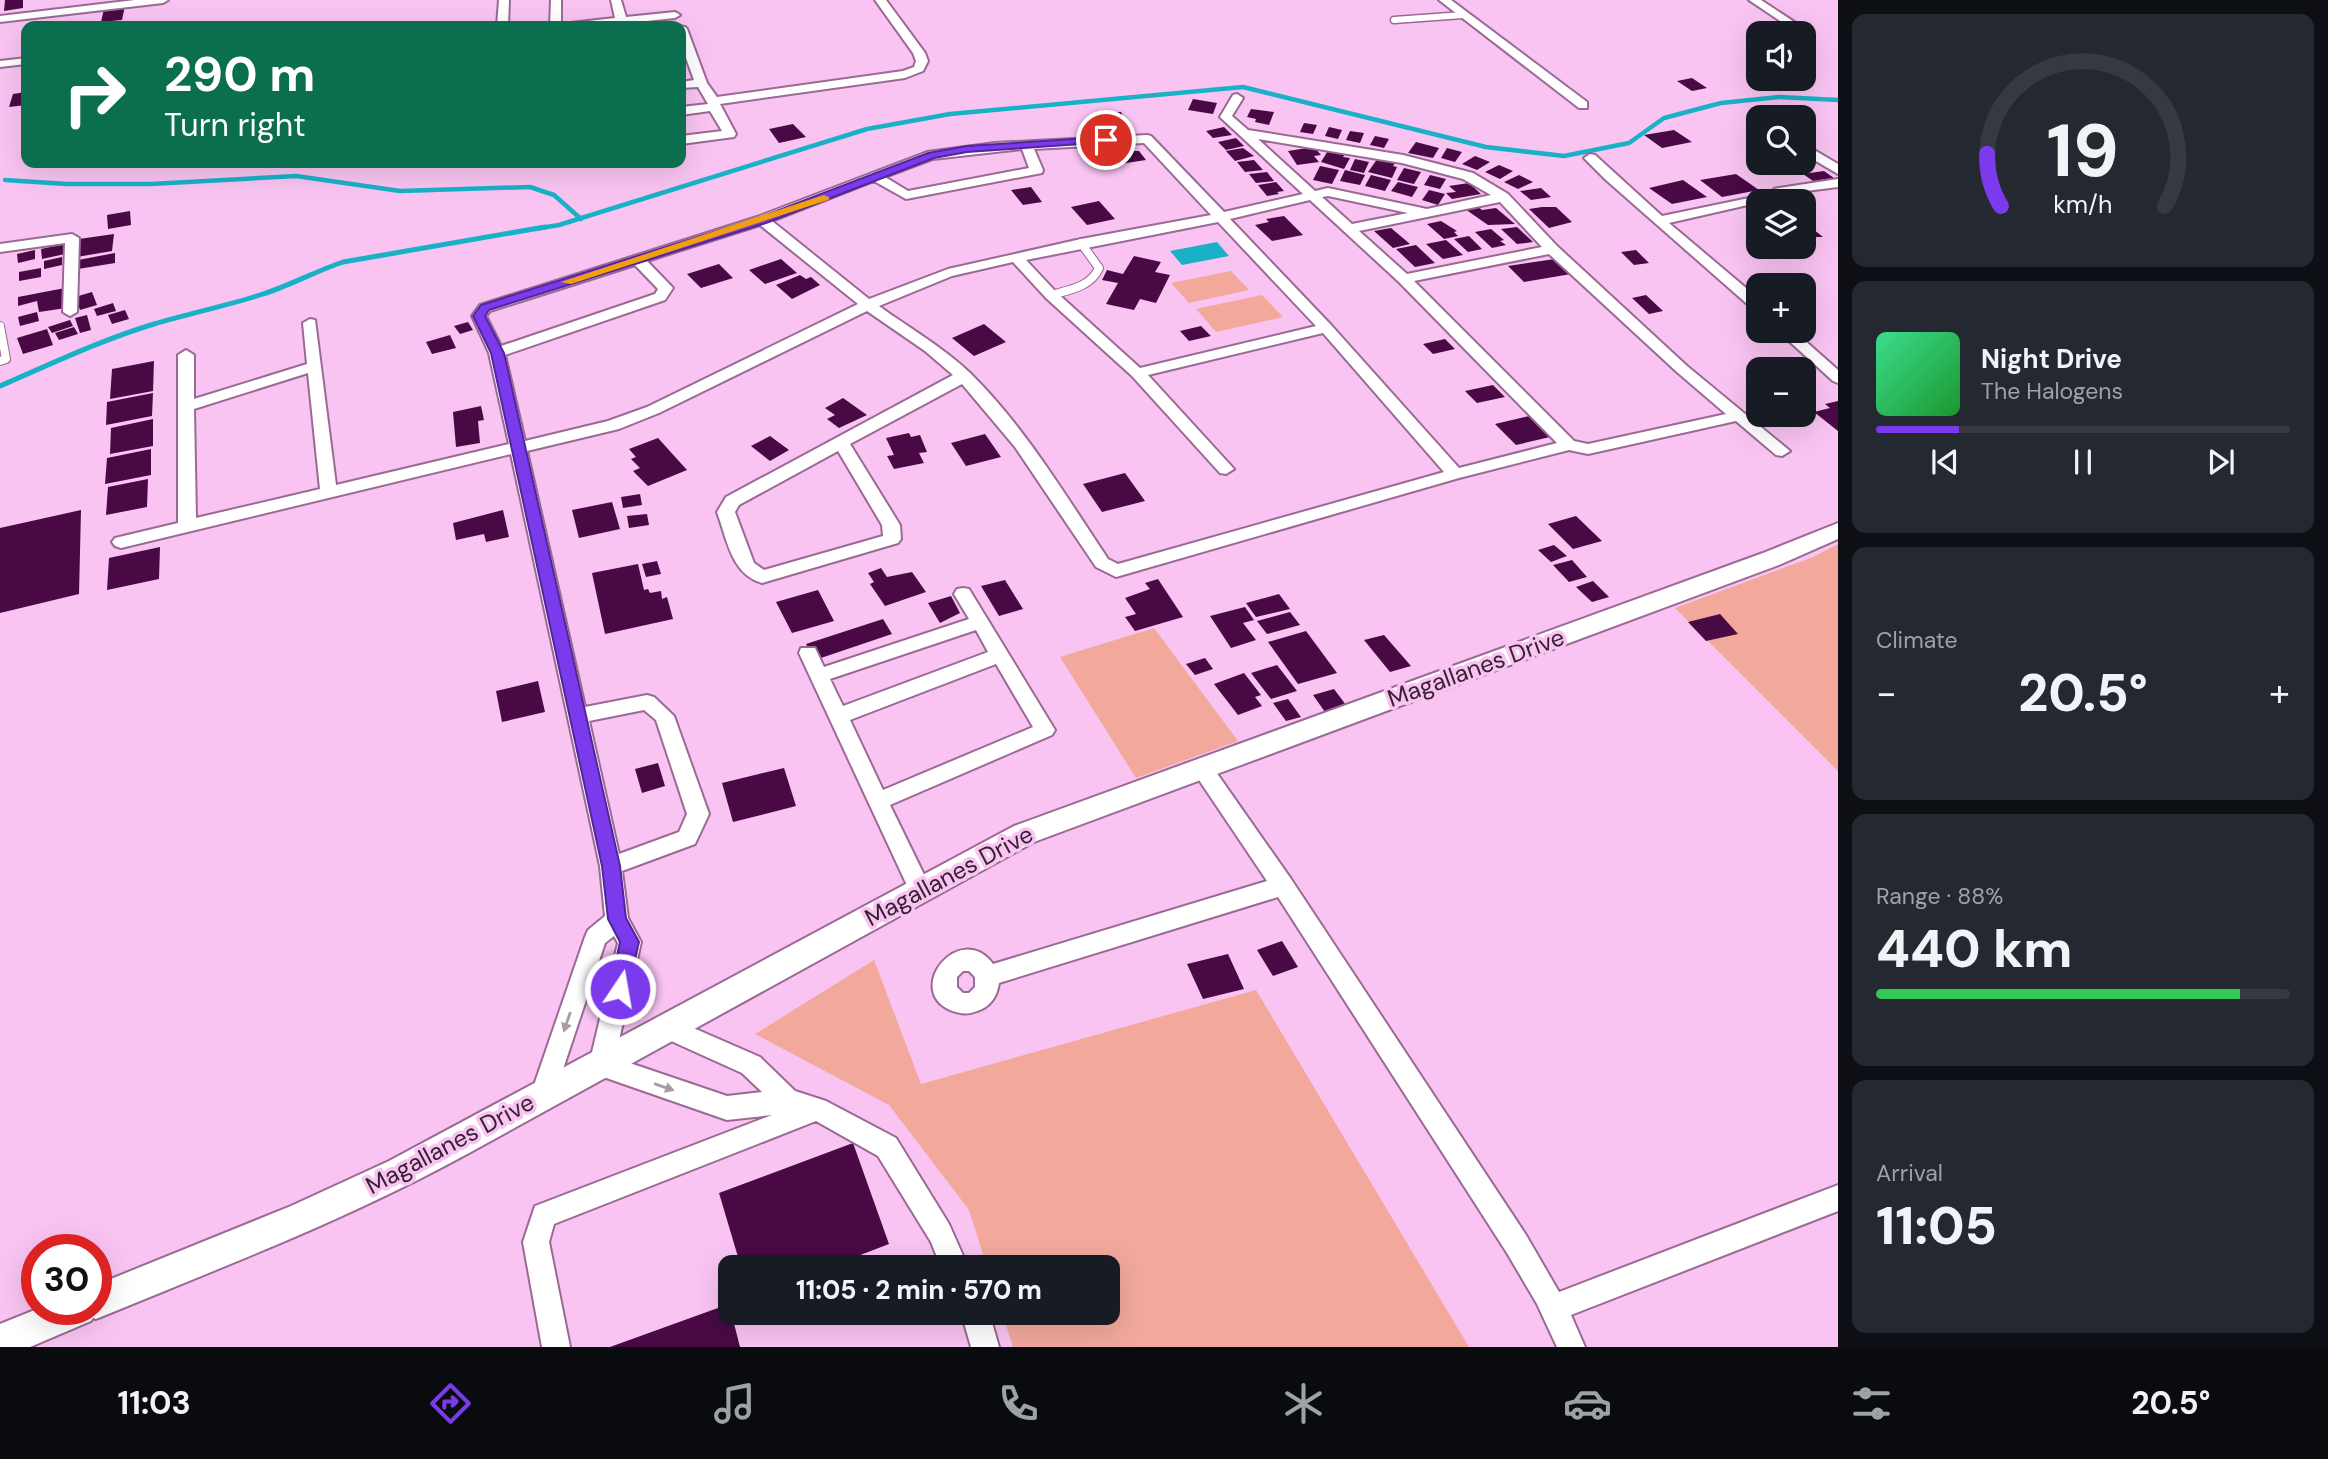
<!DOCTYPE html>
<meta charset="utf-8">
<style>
:root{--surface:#171b24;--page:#242831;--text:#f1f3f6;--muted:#9ea1a6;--line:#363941;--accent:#7c3aed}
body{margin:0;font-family:"DM Sans",sans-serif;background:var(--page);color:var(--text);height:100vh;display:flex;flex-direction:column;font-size:26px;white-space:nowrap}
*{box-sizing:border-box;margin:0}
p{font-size:23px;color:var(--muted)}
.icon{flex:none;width:38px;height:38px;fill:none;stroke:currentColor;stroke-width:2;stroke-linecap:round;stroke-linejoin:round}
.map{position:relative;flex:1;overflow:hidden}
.details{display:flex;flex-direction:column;gap:14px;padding:14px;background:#0d0f14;width:490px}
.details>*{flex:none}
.banner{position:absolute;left:21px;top:21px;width:665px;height:147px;border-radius:14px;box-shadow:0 7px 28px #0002;background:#0b6e4f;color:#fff;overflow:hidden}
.controls{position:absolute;left:1746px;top:21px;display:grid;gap:14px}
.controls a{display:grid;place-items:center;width:70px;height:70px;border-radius:14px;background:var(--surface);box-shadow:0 7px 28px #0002;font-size:35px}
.speed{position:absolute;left:21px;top:1234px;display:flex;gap:14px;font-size:35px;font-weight:700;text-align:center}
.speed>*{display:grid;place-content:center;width:91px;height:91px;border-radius:50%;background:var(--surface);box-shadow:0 7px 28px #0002;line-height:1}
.speed .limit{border:10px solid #d22;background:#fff;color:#111}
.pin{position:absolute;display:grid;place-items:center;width:60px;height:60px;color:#fff;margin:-30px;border:4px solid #fff;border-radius:50%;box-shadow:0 2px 7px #0007}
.me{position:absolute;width:77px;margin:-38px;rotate:12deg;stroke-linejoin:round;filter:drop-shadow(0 0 5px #0008)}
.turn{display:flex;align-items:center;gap:24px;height:147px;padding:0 28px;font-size:32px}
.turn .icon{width:91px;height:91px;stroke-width:2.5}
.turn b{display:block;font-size:49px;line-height:60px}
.big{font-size:52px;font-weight:800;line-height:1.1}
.details .tile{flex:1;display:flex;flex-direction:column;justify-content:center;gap:10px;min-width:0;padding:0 24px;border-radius:14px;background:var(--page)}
.details .dial{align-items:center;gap:0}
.dial svg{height:182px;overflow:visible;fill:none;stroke:var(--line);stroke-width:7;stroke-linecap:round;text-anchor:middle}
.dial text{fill:var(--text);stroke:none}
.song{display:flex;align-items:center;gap:21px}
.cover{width:84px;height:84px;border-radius:10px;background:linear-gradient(135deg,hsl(150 70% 55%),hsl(130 70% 35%))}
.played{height:7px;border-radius:4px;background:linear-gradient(90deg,var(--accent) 20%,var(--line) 20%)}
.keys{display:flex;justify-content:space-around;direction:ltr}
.heat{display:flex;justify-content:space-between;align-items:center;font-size:38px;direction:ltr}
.charge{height:10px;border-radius:5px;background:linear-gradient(90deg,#34c759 88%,var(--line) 0)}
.trip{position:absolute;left:718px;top:1255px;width:402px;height:70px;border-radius:14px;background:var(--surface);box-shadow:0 7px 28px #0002;font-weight:800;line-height:70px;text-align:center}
.menu{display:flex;height:112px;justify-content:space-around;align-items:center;background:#090b0e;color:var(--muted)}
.menu .icon{width:49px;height:49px}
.menu .current{color:var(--accent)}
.menu b{font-size:32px;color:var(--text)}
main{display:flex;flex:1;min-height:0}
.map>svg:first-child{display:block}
.green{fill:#f2a99c}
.water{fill:#19b1c7}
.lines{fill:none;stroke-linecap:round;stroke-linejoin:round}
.stream-far1{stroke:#19b1c7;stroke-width:4.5}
.stream{stroke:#19b1c7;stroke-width:5}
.building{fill:#490945}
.service-far1-casing{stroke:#9a6a94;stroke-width:9}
.service-casing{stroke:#9a6a94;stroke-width:10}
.minor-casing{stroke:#9a6a94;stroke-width:4}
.tertiary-casing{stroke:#9a6a94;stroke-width:4}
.service-far1{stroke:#fff;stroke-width:6}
.service{stroke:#fff;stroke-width:8}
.minor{fill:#fff;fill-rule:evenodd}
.tertiary{fill:#fff;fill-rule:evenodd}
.oneway{fill:#a59ca4}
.route{fill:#7c3aed;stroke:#51269a;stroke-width:2}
.slow{fill:#f59e0b}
.labels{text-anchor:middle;stroke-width:7;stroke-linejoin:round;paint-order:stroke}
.street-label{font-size:24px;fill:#362234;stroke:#f9c4f2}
</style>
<main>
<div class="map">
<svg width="1838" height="1347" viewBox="0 0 1838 1347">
<rect width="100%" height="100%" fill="#f9c4f2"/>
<path class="green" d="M1231 271 1249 290 1189 303 1171 283Z
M1262 295 1283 317 1216 332 1196 309Z
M1838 544V771L1675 608 1813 557Z
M1154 628 1238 741 1136 778 1060 657Z
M874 960 921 1084 1256 990 1469 1347H1013L1002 1313 1108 1312V1267H987L969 1210 889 1105 755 1034Z"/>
<path class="water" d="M1217 242 1229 256 1182 265 1170 251Z"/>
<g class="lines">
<path class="stream-far1" d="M5 180 67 184H151L296 176 400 191 530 187 554 195 581 219
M535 229 559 225 867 129 950 114 1243 87 1486 147 1564 156 1629 143 1664 118 1721 103 1779 97 1838 100"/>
<path class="stream" d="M0 386C51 364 101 340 154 324 190 313 227 306 263 294 291 285 316 271 343 262L545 227"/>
</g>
<path class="building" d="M5 0H23V8L4 11Z
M125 6 122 20 101 22 104 9Z
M1692 78 1707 88 1692 91 1677 81Z
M26 92V105L9 107 13 94Z
M1193 99 1217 103 1213 114 1188 110Z
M1251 109 1274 112 1269 125 1255 122 1256 119 1247 117Z
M1121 112 1129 127 1103 129 1095 113Z
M1304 123 1317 125 1313 134 1300 132Z
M793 124 806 137 779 143 769 129Z
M1224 127 1232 135 1213 138 1206 131Z
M1329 127 1342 130 1338 139 1325 136Z
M1674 130 1692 142 1662 148 1644 135Z
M1350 131 1364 133 1360 143 1346 140Z
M1375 136 1389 139 1384 148 1370 145Z
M1236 138 1244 146 1226 150 1218 142Z
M1416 142 1439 148 1433 158 1408 153Z
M1105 147 1110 152 1130 149 1132 151H1139L1146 160 1113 165 1094 149Z
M1314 147 1321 155 1314 156 1319 162 1297 165 1288 151Z
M1243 148 1254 156 1235 161 1226 151Z
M1447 148 1462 152 1455 162 1441 158Z
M1329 149 1346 153 1343 157 1350 158 1344 169 1321 162Z
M1475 156 1490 162 1477 170 1462 164Z
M1378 158 1396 162 1393 166 1397 167 1392 178 1368 172Z
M1355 159 1369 162 1364 173 1350 170Z
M1254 160 1263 170 1245 172 1237 162Z
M1499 165 1513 171 1500 179 1485 172Z
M1320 166 1339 170 1332 184 1313 180Z
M1404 168 1421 172 1414 184 1397 180Z
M1345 170 1365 175 1360 185 1340 181Z
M1824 171 1834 178 1813 181 1803 174Z
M1267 172 1274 181 1256 183 1249 174Z
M1736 174 1759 190 1722 197 1700 180Z
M1371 175 1391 180 1385 191 1365 186Z
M1430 175 1446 179 1440 189 1424 185Z
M1519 175 1533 182 1518 189 1504 182Z
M1683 180 1707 197 1672 204 1649 188Z
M1276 182 1284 191 1277 192 1279 194 1267 196 1258 185Z
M1398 182 1418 187 1412 197 1391 191Z
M1469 183 1481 194 1452 199 1446 193 1456 192 1449 186Z
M1031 187 1042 202 1023 205 1011 190Z
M1541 188 1551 197 1531 200 1520 191Z
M1429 190 1445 194 1438 205 1422 200Z
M1099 201 1115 219 1087 225 1071 207Z
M1477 206 1482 210 1496 208 1515 224 1488 225 1465 209Z
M1542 207H1556L1572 222 1549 228 1529 209Z
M130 211 131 225 108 229 107 215Z
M1284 216 1303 235 1272 241 1255 225 1269 222 1266 219Z
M1441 221 1457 231 1454 232 1458 236 1444 239 1427 224Z
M1804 222 1823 237H1804Z
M1517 227 1533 242 1517 244 1501 229Z
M1391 228 1410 244 1393 248 1374 231Z
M1491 229 1504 240 1500 241 1506 245 1492 248 1475 232Z
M114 234 112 251 77 257 79 239Z
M1469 236 1482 249 1468 252 1454 239Z
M1446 240 1463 255 1443 259 1426 244Z
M64 244 65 254 42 259 41 249Z
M1416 245 1435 263 1415 267 1396 249Z
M35 250V259L18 263 17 254Z
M1636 250 1649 263 1634 265 1621 252Z
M115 253V263L78 269V260Z
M1134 256 1161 262 1155 272 1170 275 1156 303 1140 299 1134 310 1106 304 1118 283 1102 280 1107 270 1123 274Z
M62 257V265L44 269V261Z
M781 259 797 273 765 284 749 270Z
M1555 259 1571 274 1524 282 1508 266Z
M719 264 733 278 701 288 687 274Z
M41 268V277L19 281V272Z
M800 275 806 279 811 277 820 285 792 299 776 285Z
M65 288 66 308 39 312 37 301 18 306V297Z
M92 292 97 305 80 310 75 297Z
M1646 295 1663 311 1649 314 1632 298Z
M113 303 116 311 97 316 94 309Z
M125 310 129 319 112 324 108 315Z
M37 312 39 321 20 326 18 317Z
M87 315 91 330 80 333 75 318Z
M70 320 73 326 52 333 48 327Z
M468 322 473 330 460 334 454 326Z
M984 324 1006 342 974 356 952 338Z
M1201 326 1211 336 1189 341 1180 331Z
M74 327 78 334 59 340 55 333Z
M47 329 53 345 23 354 17 338Z
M450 335 456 348 432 354 426 342Z
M1445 339 1455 349 1433 354 1423 344Z
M154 361 153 391 110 399 112 369Z
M1493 385 1505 397 1477 403 1465 391Z
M153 393 152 416 106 425 107 402Z
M843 398 867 415 839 428 827 419 835 415 825 408Z
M1838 401V431L1814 412 1830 408 1825 404Z
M481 406 484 420 478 421 480 443 456 447 453 412Z
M1529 416 1550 437 1516 445 1495 424Z
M153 419V446L110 454 111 428Z
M909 433 911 437 920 435 927 452 919 453 924 463 894 469 887 456 894 455 886 438Z
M985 434 1001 457 966 466 951 443Z
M770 436 789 450 770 461 751 446Z
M658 438 687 470 648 486 633 471 640 468 631 459 636 457 629 449Z
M151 449V475L105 484 107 458Z
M1125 473 1145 501 1102 512 1083 484Z
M148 479 147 507 106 515 108 487Z
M640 494 642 505 623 508 621 497Z
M612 502 620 529 579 538 572 510Z
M81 510 79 594 0 613V528Z
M503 510 509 537 486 542 484 534 456 540 453 523Z
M647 514 649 525 629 528 627 516Z
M1576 516 1602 541 1573 549 1548 524Z
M1554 545 1567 556 1551 562 1538 550Z
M160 547 159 579 107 590 109 558Z
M1572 560 1587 577 1569 582 1553 565Z
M657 561 661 574 646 577 642 564Z
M638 564 644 590 648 589 650 593 661 591 662 599 667 597 673 619 605 634 592 573Z
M881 568 887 577 912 572 926 592 885 606 870 584 874 582 868 573Z
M1158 579 1183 617 1135 631 1125 617 1136 614 1125 598 1150 589 1145 583Z
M1005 580 1023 609 999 616 981 586Z
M1593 581 1609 597 1592 602 1576 587Z
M818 590 834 621 792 633 776 602Z
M1279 594 1290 609 1256 617 1246 603Z
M951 596 960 613 940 623 928 603Z
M1245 607 1254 620 1243 623 1256 640 1231 648 1210 616Z
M1290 612 1300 625 1267 634 1257 621Z
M1720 614 1738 634 1706 641 1688 622Z
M883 619 892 634 815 660 806 644Z
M1306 631 1337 673 1298 684 1268 642Z
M1384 635 1411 666 1390 672 1364 640Z
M1205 658 1213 669 1195 675 1186 664Z
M1277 665 1297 691 1271 699 1251 673Z
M1244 673 1261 695 1255 697 1262 706 1238 715 1214 684Z
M538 681 545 712 502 722 496 691Z
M1334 689 1346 705 1325 712 1313 695Z
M1288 699 1301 717 1286 721 1273 703Z
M658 763 665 786 642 793 635 769Z
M784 768 796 806 733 822 722 783Z
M1282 941 1298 967 1273 976 1257 950Z
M1228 954 1244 989 1203 999 1187 964Z
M853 1143 889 1244 829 1267H741L719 1193Z
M729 1304 740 1347H610Z"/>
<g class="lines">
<g class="service-far1-casing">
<path id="service-far1" d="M1394 20 1463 15"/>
</g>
<g class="service-casing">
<path id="service" d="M1051 295C1069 290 1091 287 1099 268L1081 243
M0 326 6 359 0 361"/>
</g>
<g class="minor-casing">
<path id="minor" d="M135 0H168L163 3 0 22V16Z
M499 0H509L508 26H497Z
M551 0H561V26H550Z
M611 0H621L626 17 675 12 680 15 675 18 599 26H564L570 23 615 18Z
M875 0H886L925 53 928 61 923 71 905 78 720 104 736 134 734 137 681 144V136L722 131 710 111 681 115V107L708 104 698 87 681 88V82L694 80 681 44V26H679L685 27 687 29 707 83 717 97 903 71 914 67 916 61 913 53Z
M1439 0H1451L1587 102V108H1579Z
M1749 0H1761L1805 29 1795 31Z
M26 58V64L0 67V61Z
M1237 94 1243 98 1232 116 1248 130 1403 155 1473 173 1508 194 1557 246 1687 366 1790 451 1782 456 1776 455 1736 421 1588 454 1569 450 1459 478 1116 577 1096 567 1015 447 962 384 850 444 900 525 901 539 898 543 762 583C731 574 727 539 717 512L726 497 953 375 925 351 867 311 659 413 619 429 527 451 585 707 647 695 654 697 674 716 709 814 695 844 622 871 628 918 641 942 615 1058 727 1096 762 1092 742 1073 660 1036 656 1028 660 1020 668 1017 760 1057 795 1091 826 1101 896 1138 949 1224 968 1267H941L931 1242 878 1156 816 1121 554 1224 549 1242 570 1347H542L523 1242 535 1206 772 1115 727 1120 592 1073 589 1065 618 943 614 936 605 943 552 1102 543 1106 534 1102 531 1094 585 937 588 930 605 916 600 866 511 454 121 548 115 546 112 542 115 538 178 523V355L186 350 194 355V399L307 364 303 323 310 319 315 320 336 485 509 444 489 353 472 316 480 305 757 217 927 152 995 143 1147 135 1151 136 1224 212 1303 194 1220 117 1233 95ZM1258 139 1402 163 1463 179 1491 195 1427 209 1328 188 1315 191ZM1144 143 1211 215 1081 239 948 269 869 299 772 221 874 181 906 199 1042 173 1043 170 1034 149ZM1022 149 1029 168 908 191 885 177 933 159ZM1328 196 1408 213 1352 224 1322 197ZM1310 200 1399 282 1557 443 1459 468 1331 325 1230 219ZM1500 202 1542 247 1407 274 1359 231ZM1218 222 1316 326 1140 368 1056 292 1026 260ZM760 225 858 304 647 407 608 421 525 441 505 355 665 300 673 288 647 261ZM1549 254 1677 372 1726 414 1588 444 1574 441 1414 281ZM1013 262 1046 298 1132 376 1220 473 1226 474 1234 469 1148 375 1323 333 1444 472 1118 564 1108 559C1065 495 1025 427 970 373 943 347 909 328 879 306L952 276ZM635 265 658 289 655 294 501 346 486 316 490 311ZM308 373 320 489 196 518 194 409ZM838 451 882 525 883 536 764 570 754 563 735 512 739 505ZM644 710 656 720 687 814 679 832 619 854 589 721Z
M1804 144 1838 164V174L1804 154Z
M1590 154 1595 155 1662 216 1773 193 1774 189 1779 188 1838 179V187L1775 195 1774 199 1669 223 1759 299V311L1754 310 1606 180 1584 158Z
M72 234 79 238 77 312 70 316 63 312 65 243 0 252V244Z
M1778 331H1794L1838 370V383L1833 381Z
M963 588 969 589 1055 730 1052 735 890 805 931 889 928 896 920 898 912 896 799 653 801 648H815L824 667 969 619 954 594 957 589ZM976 630 988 652 843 706 830 679ZM996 664 1033 727 883 790 850 720Z
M1202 760 1209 762 1291 879 1526 1235 1559 1292 1838 1185V1211L1571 1315 1585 1347H1557L1537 1304 1507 1253 1278 897 999 983C997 997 990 1007 977 1011 967 1015 960 1014 950 1010 904 989 960 920 993 964L1267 881 1195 774 1192 768 1195 762ZM963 971H969L975 977V987L969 993H963L957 987V977Z
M961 1312H989L999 1347H971Z"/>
</g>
<g class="tertiary-casing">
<path id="tertiary" d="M1838 523V539L1779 565 1034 842 469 1153C349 1219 222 1267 96 1319L93 1318 91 1321 30 1347H0V1324L37 1309H96V1285L291 1206 389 1161 1014 826 1763 553Z"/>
</g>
<use href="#service-far1" class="service-far1"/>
<use href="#service" class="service"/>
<use href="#minor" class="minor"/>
<use href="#tertiary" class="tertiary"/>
</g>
<defs><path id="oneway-solid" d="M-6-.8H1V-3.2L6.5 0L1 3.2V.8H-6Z" transform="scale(1.75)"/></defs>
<g class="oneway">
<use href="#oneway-solid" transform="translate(567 1022) rotate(109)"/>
<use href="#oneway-solid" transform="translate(664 1087) rotate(19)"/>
</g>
<path class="route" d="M1106 137 1110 138V142L967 152 934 158 766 223 489 310 485 316 504 353 620 866 626 918 639 942 627 995 620 997 613 995 610 989 620 942 608 919 602 866 491 353 473 316 481 305 758 218 928 153 967 146Z"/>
<path class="slow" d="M824 195 830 198 828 200 571 284 561 282Z"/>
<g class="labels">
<g class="street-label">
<text transform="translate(1476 668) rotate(-20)" y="8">Magallanes Drive</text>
<text transform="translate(949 876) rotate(-28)" y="8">Magallanes Drive</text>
<text transform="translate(450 1144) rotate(-28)" y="8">Magallanes Drive</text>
</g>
</g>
</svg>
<div class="controls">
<a><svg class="icon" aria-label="sound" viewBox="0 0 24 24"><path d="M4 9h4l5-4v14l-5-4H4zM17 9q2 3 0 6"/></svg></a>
<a><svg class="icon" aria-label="search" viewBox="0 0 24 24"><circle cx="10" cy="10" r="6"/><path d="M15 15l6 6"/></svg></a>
<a><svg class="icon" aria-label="layers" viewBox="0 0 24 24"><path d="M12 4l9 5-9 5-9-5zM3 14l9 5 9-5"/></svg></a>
<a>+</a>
<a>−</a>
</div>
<div class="speed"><div class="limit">30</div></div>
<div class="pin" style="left:1106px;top:140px;background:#d93025"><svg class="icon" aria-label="arrive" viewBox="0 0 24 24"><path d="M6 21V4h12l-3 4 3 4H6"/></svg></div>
<svg class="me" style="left:620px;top:989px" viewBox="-20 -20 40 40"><circle r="17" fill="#7c3aed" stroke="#fff" stroke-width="3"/><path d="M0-11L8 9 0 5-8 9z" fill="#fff"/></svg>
<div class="trip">11:05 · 2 min · 570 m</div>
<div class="banner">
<div class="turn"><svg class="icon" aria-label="right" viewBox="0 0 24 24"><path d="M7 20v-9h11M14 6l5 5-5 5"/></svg><div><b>290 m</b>Turn right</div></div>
</div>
</div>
<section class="details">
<div class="tile dial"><svg viewBox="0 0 100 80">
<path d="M14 69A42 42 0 1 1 86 69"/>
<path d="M14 69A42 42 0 0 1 8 46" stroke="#7c3aed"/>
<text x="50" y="56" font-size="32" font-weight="700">19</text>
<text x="50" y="72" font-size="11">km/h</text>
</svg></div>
<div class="tile">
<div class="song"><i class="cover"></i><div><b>Night Drive</b><p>The Halogens</p></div></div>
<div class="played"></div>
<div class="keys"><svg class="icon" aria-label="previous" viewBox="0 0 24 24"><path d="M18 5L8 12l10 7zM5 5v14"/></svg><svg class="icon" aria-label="pause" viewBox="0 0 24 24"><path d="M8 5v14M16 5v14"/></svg><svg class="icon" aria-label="next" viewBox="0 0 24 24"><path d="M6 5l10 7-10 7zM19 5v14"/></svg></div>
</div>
<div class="tile"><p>Climate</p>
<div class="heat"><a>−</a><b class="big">20.5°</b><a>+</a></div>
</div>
<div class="tile"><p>Range · 88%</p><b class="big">440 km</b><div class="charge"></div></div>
<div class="tile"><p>Arrival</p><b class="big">11:05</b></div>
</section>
</main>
<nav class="menu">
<b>11:03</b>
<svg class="icon current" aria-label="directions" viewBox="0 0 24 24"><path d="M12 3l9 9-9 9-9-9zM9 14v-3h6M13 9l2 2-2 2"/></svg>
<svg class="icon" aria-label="music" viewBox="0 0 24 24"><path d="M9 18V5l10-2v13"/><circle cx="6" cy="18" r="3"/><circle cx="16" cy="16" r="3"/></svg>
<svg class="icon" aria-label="phone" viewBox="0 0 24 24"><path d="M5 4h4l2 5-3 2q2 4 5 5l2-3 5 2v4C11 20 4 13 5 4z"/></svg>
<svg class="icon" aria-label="climate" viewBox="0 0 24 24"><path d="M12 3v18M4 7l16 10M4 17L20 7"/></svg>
<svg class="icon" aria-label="car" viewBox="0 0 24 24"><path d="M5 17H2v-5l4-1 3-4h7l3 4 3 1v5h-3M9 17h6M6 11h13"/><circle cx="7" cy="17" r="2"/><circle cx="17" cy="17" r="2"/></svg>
<svg class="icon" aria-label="filters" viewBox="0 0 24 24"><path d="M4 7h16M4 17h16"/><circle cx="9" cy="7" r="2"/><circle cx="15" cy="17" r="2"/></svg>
<b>20.5°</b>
</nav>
